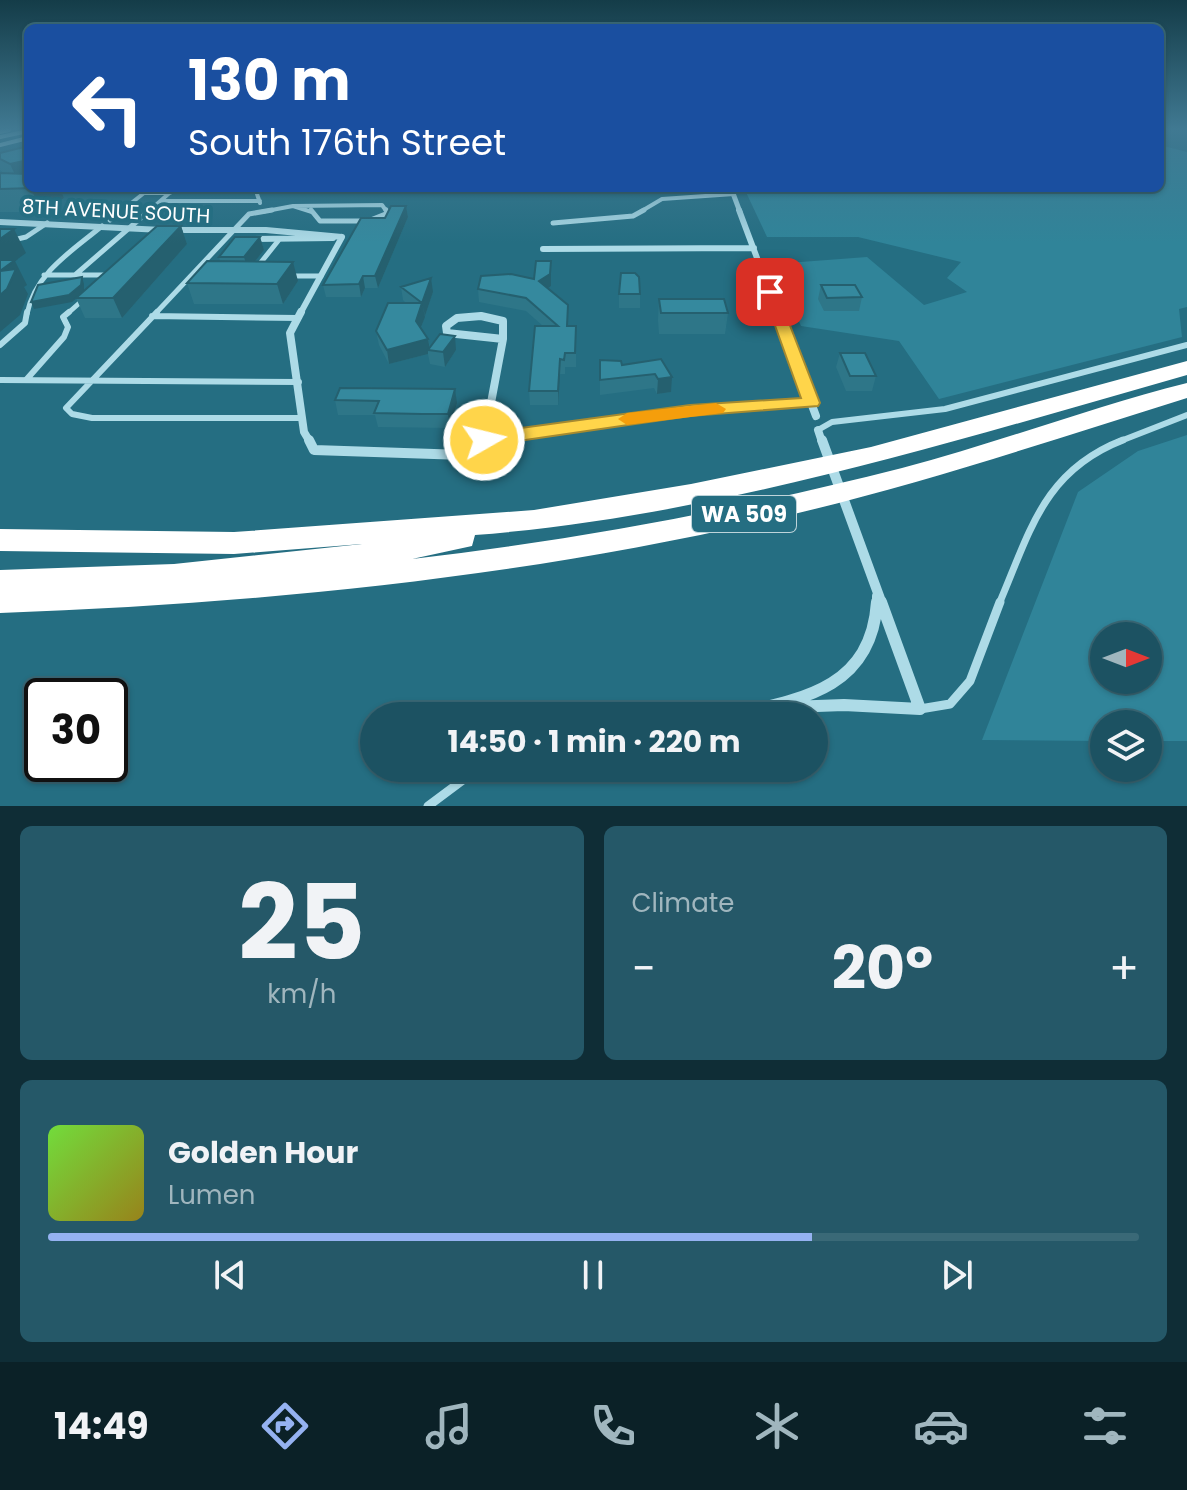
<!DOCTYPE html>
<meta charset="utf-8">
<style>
:root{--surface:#1c5262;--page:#255868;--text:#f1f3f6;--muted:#a0b6be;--line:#3a6977;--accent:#95b2f1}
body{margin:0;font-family:Poppins,sans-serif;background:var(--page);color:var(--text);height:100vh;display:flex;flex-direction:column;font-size:30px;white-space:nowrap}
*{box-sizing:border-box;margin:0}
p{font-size:26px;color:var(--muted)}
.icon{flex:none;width:44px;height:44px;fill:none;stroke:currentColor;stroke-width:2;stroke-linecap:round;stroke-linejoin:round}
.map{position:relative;height:806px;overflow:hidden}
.panel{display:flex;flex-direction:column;gap:20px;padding:20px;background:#0f2d36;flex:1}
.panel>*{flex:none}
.top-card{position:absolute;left:24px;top:24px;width:1140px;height:168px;border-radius:12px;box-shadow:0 2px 6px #0004,0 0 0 2px var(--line);background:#1a4fa0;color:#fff;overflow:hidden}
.needle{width:52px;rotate:90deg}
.tools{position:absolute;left:1090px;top:622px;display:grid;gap:16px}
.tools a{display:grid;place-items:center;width:72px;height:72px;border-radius:50%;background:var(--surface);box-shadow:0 2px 6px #0004,0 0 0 2px var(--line);font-size:40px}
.speed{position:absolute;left:24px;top:678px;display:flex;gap:16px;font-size:40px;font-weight:700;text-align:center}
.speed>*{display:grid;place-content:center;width:104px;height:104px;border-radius:50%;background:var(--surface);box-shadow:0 2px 6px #0004,0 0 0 2px var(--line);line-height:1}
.speed .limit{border:4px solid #111;border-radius:12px;background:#fff;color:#111}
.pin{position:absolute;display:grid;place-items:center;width:68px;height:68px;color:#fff;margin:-34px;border-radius:16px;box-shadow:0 4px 12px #0006}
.me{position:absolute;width:88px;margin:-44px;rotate:82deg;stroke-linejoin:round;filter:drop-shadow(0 0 6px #0008)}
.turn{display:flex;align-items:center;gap:28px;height:168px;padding:0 32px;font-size:36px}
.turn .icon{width:104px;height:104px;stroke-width:2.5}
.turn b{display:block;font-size:56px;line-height:68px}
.big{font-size:60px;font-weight:700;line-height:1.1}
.panel .widget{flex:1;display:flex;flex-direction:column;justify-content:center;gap:12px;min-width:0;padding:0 28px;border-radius:12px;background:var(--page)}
.panel .dial{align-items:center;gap:0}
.dial b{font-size:104px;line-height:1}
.song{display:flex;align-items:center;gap:24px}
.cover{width:96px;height:96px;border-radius:12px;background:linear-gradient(135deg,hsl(100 70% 55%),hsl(50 70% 35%))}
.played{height:8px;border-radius:4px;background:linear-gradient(90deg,var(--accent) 70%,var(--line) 70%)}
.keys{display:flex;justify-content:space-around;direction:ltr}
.heat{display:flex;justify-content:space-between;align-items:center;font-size:44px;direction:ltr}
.panel .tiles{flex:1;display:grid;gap:20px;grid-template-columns:1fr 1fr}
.widget:last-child{grid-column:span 2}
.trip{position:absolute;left:360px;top:702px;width:468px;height:80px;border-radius:40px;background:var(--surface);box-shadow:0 2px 6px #0004,0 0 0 2px var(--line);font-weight:700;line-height:80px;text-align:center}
.dock{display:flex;height:128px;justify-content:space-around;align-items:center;background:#0b2127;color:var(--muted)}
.dock .icon{width:56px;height:56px}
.dock .selected{color:var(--accent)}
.dock b{font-size:36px;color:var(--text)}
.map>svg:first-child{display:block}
.green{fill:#308499;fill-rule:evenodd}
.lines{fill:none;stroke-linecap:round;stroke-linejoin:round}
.lane-far4{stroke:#addbe7;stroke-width:4}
.lane-far3{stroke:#addbe7;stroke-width:5}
.lane-far2{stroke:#addbe7;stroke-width:6}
.lane-far1{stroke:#addbe7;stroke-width:7}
.lane{stroke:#addbe7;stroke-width:9}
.street-far4{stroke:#addbe7;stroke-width:5}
.street-far3{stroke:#addbe7;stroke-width:6}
.street-far2{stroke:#addbe7;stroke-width:8}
.street-far1{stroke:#addbe7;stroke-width:10}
.street{stroke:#addbe7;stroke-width:12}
.highway{fill:#fff;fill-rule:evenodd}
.wall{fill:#2e7688}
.shaded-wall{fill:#25606f}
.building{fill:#35899e;stroke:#25606f;stroke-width:2}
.route{fill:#ffd54a;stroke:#a68a30;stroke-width:2}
.slow{fill:#f59e0b}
.labels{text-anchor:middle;stroke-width:8;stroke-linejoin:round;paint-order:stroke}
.far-street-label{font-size:20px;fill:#fff;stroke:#256e82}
.shield{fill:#256e82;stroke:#bed4da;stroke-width:2}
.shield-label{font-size:22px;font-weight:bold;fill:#fff}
</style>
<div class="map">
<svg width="1187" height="806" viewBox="0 0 1187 806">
<rect width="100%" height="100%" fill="#256e82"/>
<path class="green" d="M1160 145 1187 152V307L1179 309 1182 337 939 399 899 341 801 326 774 264 867 257 924 305 967 292 947 278 961 262 858 237H767L744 188H1160Z
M1187 435V741H1148V724H1104V741L982 740 1078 492 1138 451ZM1104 636H1148V680H1104Z"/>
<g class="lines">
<path class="lane-far4" d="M0 132 9 130
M0 137 28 131
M0 145 28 138
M255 188 260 203
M161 201H260
M293 206 312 212
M293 206 382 205 387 212
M120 212 144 193H170
M148 212 175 188
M261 212 293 206
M640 212 662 199 734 194"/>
<path class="lane-far3" d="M311 210 320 221H368L388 213 386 210
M110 220 123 210
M553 223 633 216 644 210
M0 243 26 237 47 223
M258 266 278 241
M44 275H109
M75 275 150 210
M289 276H321
M27 314C35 273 72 251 102 226
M67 314 84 299
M155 314 249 214 272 210"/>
<path class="lane-far2" d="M157 312 66 408 72 414 92 418H302
M152 316 298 318
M0 345 25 323 27 312
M0 380 299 382
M26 380 64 337 68 327 63 317 69 312
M818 430 832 422 945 409 1187 345
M1118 442 1187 415"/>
<path class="lane-far1" d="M999 604C1030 532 1043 471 1123 440"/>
<path class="lane" d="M920 709 950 704 970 681 1000 602
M428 806 475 771 490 768"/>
<path class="street-far4" d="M731 188 740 212"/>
<path class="street-far3" d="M739 210 778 314
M0 222 162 230
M175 230H266L342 237
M251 239 333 238
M543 249 754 248
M300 314 342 237"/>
<path class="street-far2" d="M301 312 290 333 304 432 310 442
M777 312 816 416
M481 316 503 321V339L447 333 446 326 457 318Z
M818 430 822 442
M484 440 503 339
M483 442 690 411 811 403"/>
<path class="street-far1" d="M309 440 314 450 464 455 478 451 484 440
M822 440 882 604
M877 604V596"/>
<path class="street" d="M762 708 844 705 920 709 881 602
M725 716C798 700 871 691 877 602"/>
<path class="highway" d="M1187 361V375C954 441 718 516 475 535L472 546 412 559C577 540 741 509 902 468 998 443 1091 407 1187 383V398C1055 439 925 483 790 515 530 577 266 603 0 613V570L174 564 362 544 234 554 0 551V529L234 532 534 510 691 484 871 447Z"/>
</g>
<path class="wall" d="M28 146V188H60L64 198 42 212H0V173H4L0 170V153Z
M406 206 408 217 378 288H365L361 297H326L323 285 385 218Z
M181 226 187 244 122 318H85L76 298Z
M260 237 264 250 255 261 298 281 283 304H194L187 283 220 261 219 257Z
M551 261V286L548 288 568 326H576V367H565V374H560L558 405H530L529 391 543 326 526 311 479 302 478 289 534 279Z
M821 285 862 297 859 311H824L818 299Z
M401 287 433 292 421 328 428 339 430 347 456 350 445 367 430 364 428 354 389 364 379 345 376 331 406 303 403 300Z
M619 294H640V308H619Z
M659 299 728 313 725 334H659L658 320Z
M840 353 876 376 872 391H846L836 367Z
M661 359 671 392 657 394 654 388 600 395V360L622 365Z
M340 388 457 403 450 428 378 427 375 415H338L335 400Z"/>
<path class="shaded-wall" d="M28 160V179L18 181 10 164Z
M33 188H60L64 198 42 212 31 189Z
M406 206 408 217 378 288 375 276Z
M181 226 187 244 122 318 113 298Z
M14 229 26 253 15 261 27 285 24 287 28 294 20 315 0 332V239Z
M260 237 264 250 248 270 244 257Z
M551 261V286L540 294 539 281Z
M293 262 298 281 283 304 277 284Z
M363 276 365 288 361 297 359 284Z
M82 277 84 284V292L72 302 34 309 31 302Z
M431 278 433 292 425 316 422 303Z
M422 303 425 317 418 335 416 321Z
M455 336 456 350 445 367 443 352Z
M428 339 430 350H428V354L389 364 387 350Z
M560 359V374L558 405V391Z
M672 377 671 392 657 394 658 379Z
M455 389 457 403 450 428 448 414Z"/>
<path class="building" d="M28 146V160L10 164 0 159V153Z
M0 173 28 174V188H33L0 189Z
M391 206H406L375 276H363L359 284 323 285 361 218H385Z
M157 226H181L113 298H76Z
M0 229H14L0 239Z
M235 237H260L244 257H219Z
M0 260H15L0 271Z
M207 261 293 262 277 284 187 283Z
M536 261H551L550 274 539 281 568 305 567 326H576L575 353H565L564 360 560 359 558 391H529L535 326H558L526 298 478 289 481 276 511 274 534 279Z
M16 269 7 289 0 295V271Z
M621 273H635L639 277 640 294H619Z
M82 277 81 285 69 295 31 302 38 285Z
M431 278 422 303 401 287Z
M821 285H855L862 297 827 298Z
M659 299H724L728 313H661Z
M388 303H422L416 321 428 339 387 350 376 331Z
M440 334 455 336 443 352 428 350Z
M840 353H865L876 376H850Z
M661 359 672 377 658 379 655 374 600 380V360L621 361 622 365Z
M340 388 455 389 448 414H422L374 413 379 401 335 400Z"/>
<linearGradient id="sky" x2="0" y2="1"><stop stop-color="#143c48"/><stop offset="0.53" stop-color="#407992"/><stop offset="1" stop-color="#407992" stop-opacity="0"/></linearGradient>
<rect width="1187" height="243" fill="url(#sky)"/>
<path class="route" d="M770 288 777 292 820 403 818 406 690 416 484 446 475 440 484 433 690 405 801 398 763 292Z"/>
<path class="slow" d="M716 403 726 409 723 413 627 425 618 419 627 413Z"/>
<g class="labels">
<g class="far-street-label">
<text transform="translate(116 211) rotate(3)" y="7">8TH AVENUE SOUTH</text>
</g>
<rect class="shield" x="692" y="496" width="104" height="36" rx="6"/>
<g class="shield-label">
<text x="744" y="522">WA 509</text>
</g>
</g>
</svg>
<div class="tools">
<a><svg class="needle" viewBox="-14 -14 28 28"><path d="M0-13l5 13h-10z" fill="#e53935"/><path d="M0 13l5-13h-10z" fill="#a0b6be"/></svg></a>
<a><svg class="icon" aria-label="layers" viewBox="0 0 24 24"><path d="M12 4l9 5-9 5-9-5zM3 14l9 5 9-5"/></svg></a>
</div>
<div class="speed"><div class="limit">30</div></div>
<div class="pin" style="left:770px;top:292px;background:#d93025"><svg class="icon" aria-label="arrive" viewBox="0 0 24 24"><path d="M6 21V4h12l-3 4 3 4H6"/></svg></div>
<svg class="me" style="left:484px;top:440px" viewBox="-20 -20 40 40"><circle r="17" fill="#ffd54a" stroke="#fff" stroke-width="3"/><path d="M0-11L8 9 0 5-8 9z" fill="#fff"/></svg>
<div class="trip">14:50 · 1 min · 220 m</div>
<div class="top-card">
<div class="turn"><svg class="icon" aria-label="left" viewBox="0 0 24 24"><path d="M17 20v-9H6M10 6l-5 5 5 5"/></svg><div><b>130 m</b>South 176th Street</div></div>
</div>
</div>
<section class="panel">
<div class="tiles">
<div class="widget dial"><b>25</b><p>km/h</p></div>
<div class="widget"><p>Climate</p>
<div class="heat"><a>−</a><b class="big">20°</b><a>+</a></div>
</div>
<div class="widget">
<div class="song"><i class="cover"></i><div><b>Golden Hour</b><p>Lumen</p></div></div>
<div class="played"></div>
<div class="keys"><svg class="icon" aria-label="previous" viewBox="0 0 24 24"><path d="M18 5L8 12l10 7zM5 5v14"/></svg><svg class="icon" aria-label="pause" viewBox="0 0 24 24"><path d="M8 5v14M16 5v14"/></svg><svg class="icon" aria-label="next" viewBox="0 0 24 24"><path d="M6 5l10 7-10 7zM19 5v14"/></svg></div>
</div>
</div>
</section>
<nav class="dock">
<b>14:49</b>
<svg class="icon selected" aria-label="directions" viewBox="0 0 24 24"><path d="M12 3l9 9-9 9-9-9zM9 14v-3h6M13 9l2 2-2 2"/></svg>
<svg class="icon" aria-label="music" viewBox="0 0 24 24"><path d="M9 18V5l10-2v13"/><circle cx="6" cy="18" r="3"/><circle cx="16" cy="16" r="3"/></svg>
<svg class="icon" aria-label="phone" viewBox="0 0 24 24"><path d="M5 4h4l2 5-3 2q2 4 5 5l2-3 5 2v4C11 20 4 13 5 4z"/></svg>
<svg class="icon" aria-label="climate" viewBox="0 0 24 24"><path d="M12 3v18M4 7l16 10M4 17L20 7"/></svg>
<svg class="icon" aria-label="car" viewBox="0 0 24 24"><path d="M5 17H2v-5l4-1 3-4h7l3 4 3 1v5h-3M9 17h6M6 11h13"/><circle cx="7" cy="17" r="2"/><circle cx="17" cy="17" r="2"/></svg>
<svg class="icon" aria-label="filters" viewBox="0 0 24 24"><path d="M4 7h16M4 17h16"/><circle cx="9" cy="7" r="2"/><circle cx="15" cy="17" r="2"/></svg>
</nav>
